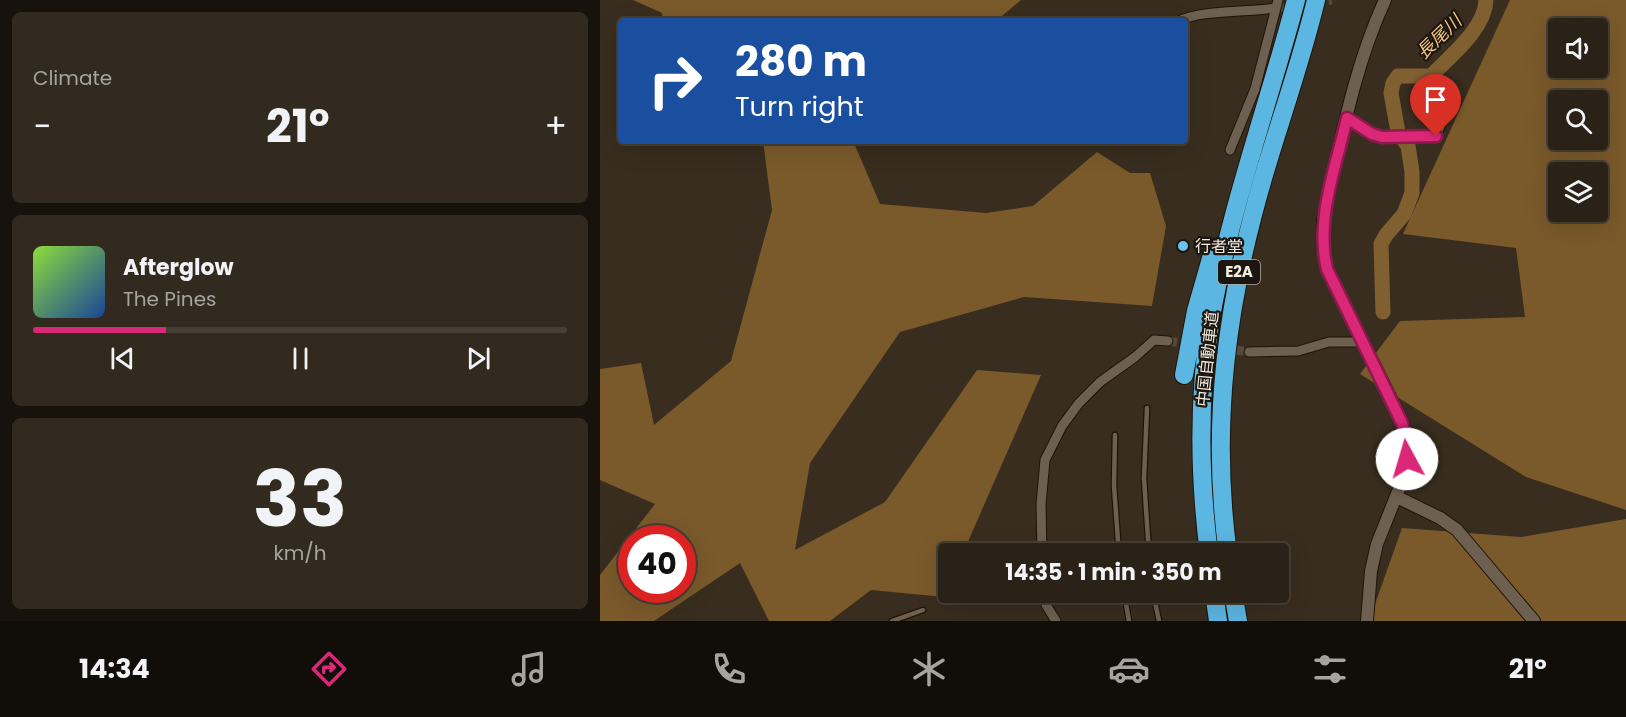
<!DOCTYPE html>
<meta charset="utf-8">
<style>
:root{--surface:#2a2216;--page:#322a1f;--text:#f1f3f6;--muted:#a5a4a1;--line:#463f35;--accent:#db2777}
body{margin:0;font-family:Poppins,"Noto Sans JP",sans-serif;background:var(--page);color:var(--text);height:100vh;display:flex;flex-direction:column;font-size:22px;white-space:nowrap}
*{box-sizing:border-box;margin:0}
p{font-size:20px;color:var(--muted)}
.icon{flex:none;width:33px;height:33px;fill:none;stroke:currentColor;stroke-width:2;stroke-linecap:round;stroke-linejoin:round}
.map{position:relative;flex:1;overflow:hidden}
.drawer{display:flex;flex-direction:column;gap:12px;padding:12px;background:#17130c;width:600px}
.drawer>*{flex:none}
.guide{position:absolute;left:18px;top:18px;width:570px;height:126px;border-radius:6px;box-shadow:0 6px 24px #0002,0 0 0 2px var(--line);background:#1a4fa0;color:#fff;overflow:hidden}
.tools{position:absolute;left:948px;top:18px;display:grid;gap:12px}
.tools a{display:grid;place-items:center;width:60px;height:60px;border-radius:6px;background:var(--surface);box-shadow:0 6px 24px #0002,0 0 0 2px var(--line);font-size:30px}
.speed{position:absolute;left:18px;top:525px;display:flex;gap:12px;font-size:30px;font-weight:700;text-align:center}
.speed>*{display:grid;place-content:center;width:78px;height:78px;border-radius:50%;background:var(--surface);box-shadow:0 6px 24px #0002,0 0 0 2px var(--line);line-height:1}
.speed .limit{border:9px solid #d22;background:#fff;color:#111}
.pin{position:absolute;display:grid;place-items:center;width:51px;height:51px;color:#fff;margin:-62px -26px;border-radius:50% 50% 50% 0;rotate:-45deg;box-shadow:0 0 6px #0007}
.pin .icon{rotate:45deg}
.me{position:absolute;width:66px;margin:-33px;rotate:354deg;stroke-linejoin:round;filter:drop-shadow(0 0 4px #0008)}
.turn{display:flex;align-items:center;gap:21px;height:126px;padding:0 18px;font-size:27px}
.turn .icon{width:78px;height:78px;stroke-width:2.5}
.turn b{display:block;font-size:42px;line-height:51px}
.big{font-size:45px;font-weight:700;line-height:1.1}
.drawer .card{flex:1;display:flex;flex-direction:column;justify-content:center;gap:9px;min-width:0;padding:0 21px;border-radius:9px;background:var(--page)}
.drawer .dial{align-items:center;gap:0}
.dial b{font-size:78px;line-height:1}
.song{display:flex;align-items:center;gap:18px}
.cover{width:72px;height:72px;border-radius:9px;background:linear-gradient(135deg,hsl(90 70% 55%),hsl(220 70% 35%))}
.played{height:6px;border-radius:3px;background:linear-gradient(90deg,var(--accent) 25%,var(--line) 25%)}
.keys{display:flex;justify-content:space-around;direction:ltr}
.heat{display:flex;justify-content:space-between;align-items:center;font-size:33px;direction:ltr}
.trip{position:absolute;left:338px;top:543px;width:351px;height:60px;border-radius:6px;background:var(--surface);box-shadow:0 6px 24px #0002,0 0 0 2px var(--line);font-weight:700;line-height:60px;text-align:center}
.tabs{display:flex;height:96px;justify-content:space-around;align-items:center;background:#110e09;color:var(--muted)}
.tabs .icon{width:42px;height:42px}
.tabs .selected{color:var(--accent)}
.tabs b{font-size:27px;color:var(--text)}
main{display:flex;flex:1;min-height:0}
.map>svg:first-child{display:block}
.forest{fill:#7a5a2b;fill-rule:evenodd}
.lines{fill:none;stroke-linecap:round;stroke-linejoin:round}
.river{stroke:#806031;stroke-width:15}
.minor-tunnel{stroke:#544a3b;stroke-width:9;stroke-dasharray:9 4.5;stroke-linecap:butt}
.service-casing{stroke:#1f1507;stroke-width:7}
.minor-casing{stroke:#1f1507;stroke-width:11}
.tertiary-casing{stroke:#1f1507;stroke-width:14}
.motorway-casing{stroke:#1f1507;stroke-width:20}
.service{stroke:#6d6050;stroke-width:4.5}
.minor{stroke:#6d6050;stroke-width:9}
.tertiary{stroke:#6d6050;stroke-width:12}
.motorway{stroke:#5cb6e2;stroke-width:18}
.route-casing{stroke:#8e194d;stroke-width:15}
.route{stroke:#db2777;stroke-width:10}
.poi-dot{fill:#69c3f1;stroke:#1b160f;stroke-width:2}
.labels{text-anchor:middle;stroke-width:4.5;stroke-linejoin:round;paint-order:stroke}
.shield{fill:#1b160f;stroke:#b2aca3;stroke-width:1.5}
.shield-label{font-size:15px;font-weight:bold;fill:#f3ece2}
.poi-label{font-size:16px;fill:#f3ece2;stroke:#1b160f;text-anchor:start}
.street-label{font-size:16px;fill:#f3ece2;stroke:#1b160f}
.water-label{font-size:18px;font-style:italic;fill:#f9c780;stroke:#1b160f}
</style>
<main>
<section class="drawer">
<div class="card"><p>Climate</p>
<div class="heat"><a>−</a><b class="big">21°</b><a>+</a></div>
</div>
<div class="card">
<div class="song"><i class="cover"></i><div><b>Afterglow</b><p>The Pines</p></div></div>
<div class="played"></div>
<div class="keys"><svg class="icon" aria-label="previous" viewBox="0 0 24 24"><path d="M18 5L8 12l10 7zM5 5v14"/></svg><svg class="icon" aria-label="pause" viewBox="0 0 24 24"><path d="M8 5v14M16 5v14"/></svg><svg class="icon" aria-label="next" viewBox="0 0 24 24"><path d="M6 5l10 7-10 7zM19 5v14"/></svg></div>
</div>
<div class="card dial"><b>33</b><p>km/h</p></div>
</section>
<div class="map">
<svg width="1026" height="621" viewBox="0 0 1026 621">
<rect width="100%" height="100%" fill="#382d1e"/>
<path class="forest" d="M33 0H421L396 21H63L62 13Z
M910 0H1026V510L926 477 760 374 800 321 925 317 916 248 803 234ZM958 28H998V68H958ZM958 100H998V140H958ZM958 172H998V212H958Z
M163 141H256L254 143 280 204 386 213 433 206 497 152 530 173H550L566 226 552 306 424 297 300 332 210 463 195 550 285 502 377 370 441 375 363 553 348 554V589L344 597 271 590 230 621H169L140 563 54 621H0V575L55 504 0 480V369L41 363 54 425 131 361 172 210ZM32 538H82V590H32Z
M1026 519V621H773L774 607 802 528 921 537Z"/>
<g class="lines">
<path class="river" d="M783 312 781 244 786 235 804 214 812 193V172L808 146 798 132 791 93 793 83 798 76H831C851 55 885 29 886 0"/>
<path class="minor-tunnel" d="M675 8 732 0
M568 341 649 352"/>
<g class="service-casing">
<path id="service" d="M547 408 544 478 549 554
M515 435 514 486 519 554
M524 592 529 621
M553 592 559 621
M292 621 323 610"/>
</g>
<g class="minor-casing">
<path id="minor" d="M579 21C599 10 650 12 675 8
M747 118 772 134 782 137 835 136 840 127V120
M630 150 655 89 678 0
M649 352 698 351 729 342H764
M442 554 441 504 445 460 462 426 479 403 500 382 535 357 554 340 568 341
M444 592 446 605 456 621"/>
</g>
<g class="tertiary-casing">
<path id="tertiary" d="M797 497 840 518 857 530 934 621
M767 621 771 571 777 544 805 474 808 446 803 423 727 269C723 252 723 237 723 220 740 146 753 69 785 0"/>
</g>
<g class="motorway-casing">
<path id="motorway" d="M584 375 596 311 614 248
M609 554C599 475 598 395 611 317 630 209 668 106 696 0
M628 554C610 423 627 300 664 175 681 117 702 59 716 0
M614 592 618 621
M633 592 638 621"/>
</g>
<use href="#service" class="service"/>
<use href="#minor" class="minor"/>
<use href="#tertiary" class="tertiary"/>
<use href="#motorway" class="motorway"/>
</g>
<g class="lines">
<g class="route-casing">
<path id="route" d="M807 459 808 446 802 423 727 269C715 219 736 167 747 118L772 134 782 137 836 136"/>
</g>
<use href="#route" class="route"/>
</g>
<circle class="poi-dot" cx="583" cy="246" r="6"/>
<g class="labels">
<rect class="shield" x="618" y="260" width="42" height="24" rx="4.5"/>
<g class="shield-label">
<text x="639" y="277">E2A</text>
</g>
<g class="poi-label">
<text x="595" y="252">行者堂</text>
</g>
<g class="street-label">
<text transform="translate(607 359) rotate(-84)" y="6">中国自動車道</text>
</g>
<g class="water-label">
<text transform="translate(839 37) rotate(-44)" y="6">長尾川</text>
</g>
</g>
</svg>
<div class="tools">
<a><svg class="icon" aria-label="sound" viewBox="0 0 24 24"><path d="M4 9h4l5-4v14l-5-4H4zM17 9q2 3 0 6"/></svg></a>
<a><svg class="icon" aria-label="search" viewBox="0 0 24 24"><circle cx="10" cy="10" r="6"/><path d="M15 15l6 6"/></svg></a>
<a><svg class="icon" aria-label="layers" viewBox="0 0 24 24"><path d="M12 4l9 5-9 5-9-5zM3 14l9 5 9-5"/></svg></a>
</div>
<div class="speed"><div class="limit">40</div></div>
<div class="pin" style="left:836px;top:136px;background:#d93025"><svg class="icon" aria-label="arrive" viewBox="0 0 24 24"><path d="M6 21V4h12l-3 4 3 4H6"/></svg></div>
<svg class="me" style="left:807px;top:459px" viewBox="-20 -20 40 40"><circle r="19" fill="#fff"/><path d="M0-13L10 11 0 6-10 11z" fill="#db2777"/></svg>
<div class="trip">14:35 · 1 min · 350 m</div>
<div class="guide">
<div class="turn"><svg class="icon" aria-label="right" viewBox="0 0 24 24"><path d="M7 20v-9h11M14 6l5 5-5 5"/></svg><div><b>280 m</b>Turn right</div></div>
</div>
</div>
</main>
<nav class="tabs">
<b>14:34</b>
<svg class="icon selected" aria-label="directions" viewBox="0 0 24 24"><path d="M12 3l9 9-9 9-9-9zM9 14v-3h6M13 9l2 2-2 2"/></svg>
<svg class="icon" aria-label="music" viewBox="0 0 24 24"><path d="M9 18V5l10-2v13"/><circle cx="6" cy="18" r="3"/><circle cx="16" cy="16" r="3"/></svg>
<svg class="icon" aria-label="phone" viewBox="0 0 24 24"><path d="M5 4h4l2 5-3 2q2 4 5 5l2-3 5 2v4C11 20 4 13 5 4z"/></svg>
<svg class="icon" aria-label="climate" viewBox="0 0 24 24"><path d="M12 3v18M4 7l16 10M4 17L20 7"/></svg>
<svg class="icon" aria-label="car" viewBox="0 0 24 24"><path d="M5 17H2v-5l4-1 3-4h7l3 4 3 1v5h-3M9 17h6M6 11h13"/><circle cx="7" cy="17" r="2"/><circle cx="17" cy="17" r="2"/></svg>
<svg class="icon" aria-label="filters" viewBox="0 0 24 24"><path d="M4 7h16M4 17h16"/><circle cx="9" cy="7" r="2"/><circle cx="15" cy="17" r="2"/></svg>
<b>21°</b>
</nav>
